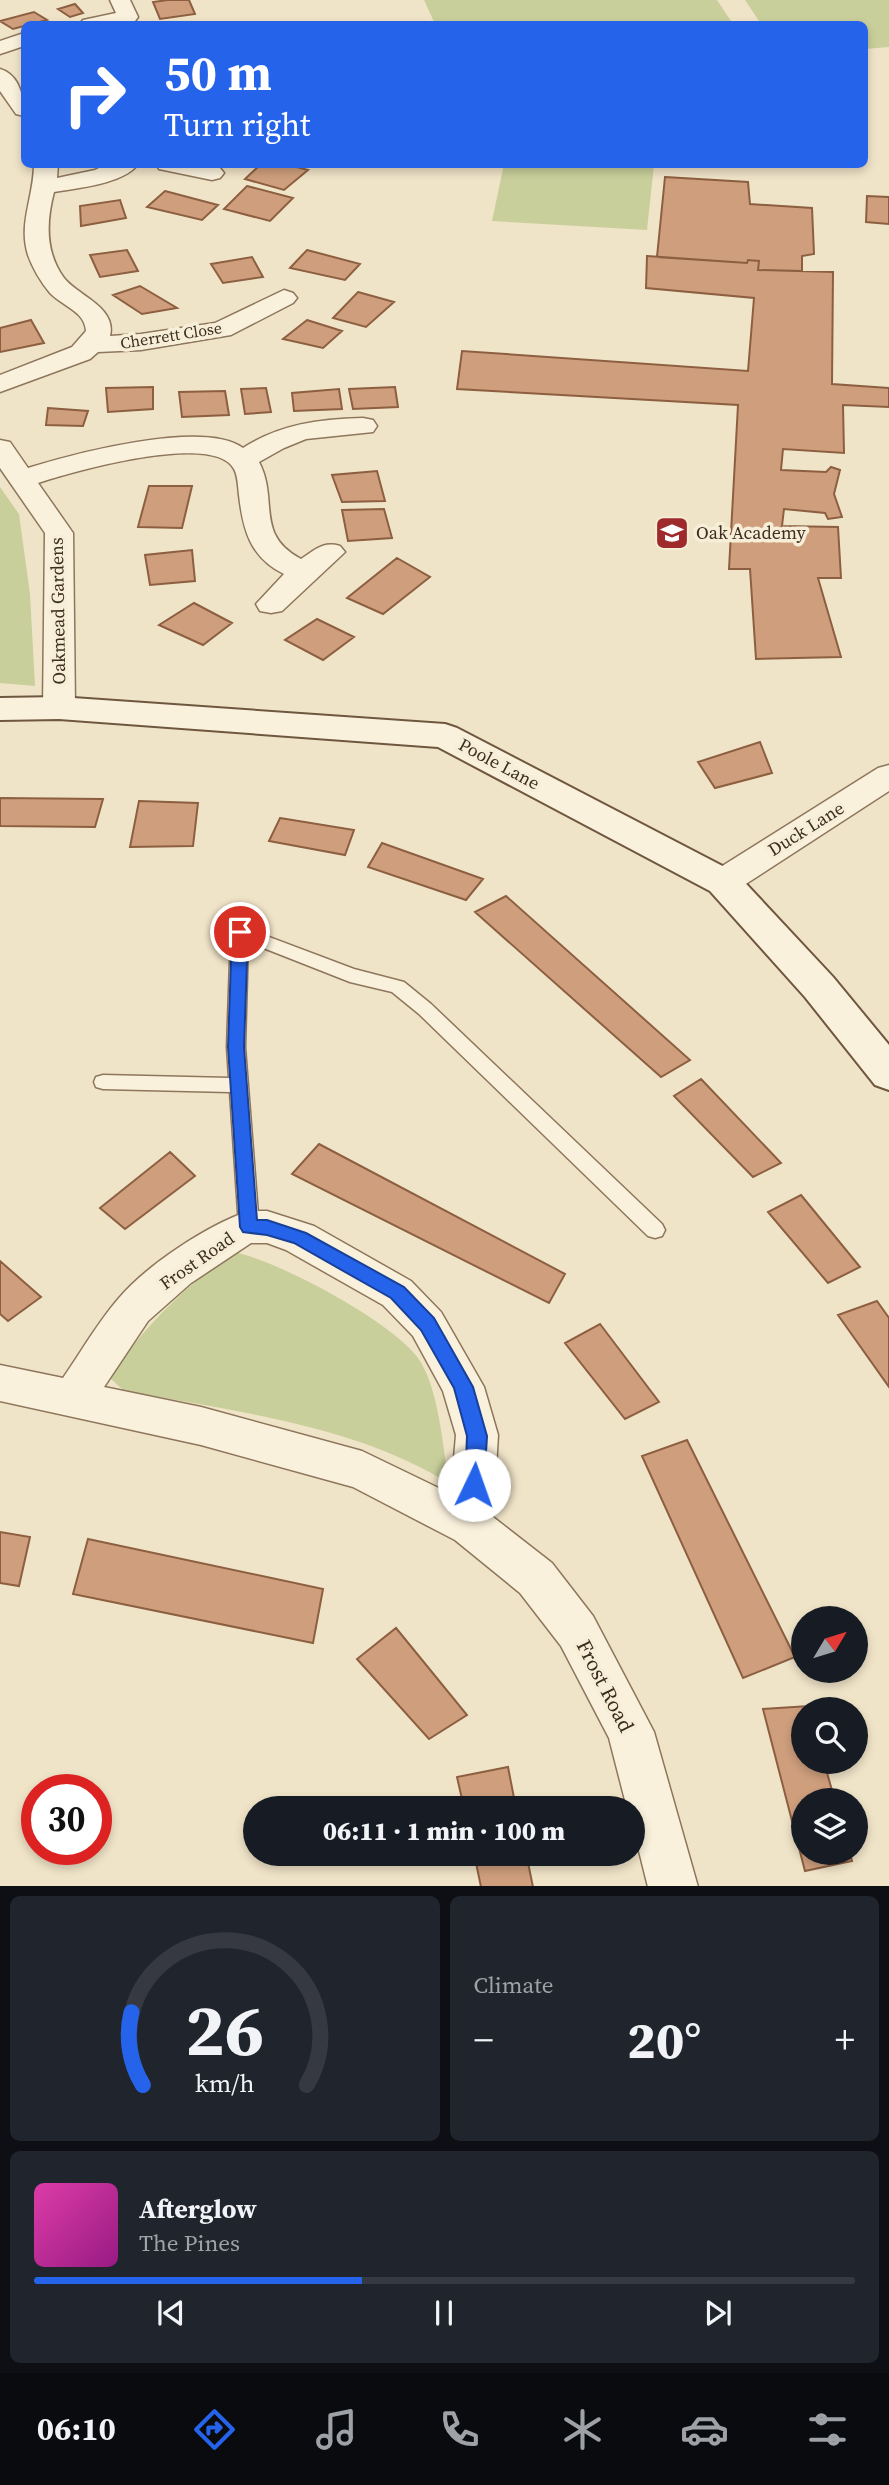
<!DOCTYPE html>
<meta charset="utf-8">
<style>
:root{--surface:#171b24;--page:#20242c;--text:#f1f3f6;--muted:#9ea1a6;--line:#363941;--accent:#2563eb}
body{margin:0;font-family:"Source Serif 4",serif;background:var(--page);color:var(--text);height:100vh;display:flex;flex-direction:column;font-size:26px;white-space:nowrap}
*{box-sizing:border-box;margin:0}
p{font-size:23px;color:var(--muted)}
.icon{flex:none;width:38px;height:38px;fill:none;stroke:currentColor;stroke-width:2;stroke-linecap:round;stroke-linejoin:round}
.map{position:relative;height:1886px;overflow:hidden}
.sheet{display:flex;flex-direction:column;gap:10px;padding:10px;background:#0d0f14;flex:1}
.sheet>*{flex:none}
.guide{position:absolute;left:21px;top:21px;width:847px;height:147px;border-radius:10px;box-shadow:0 4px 10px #0003;background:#2563eb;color:#fff;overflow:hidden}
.needle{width:46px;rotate:52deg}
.controls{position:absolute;left:791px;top:1606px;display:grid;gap:14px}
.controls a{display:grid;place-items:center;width:77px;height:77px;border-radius:50%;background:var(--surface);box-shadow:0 4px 10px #0003;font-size:35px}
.speed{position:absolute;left:21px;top:1774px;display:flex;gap:14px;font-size:35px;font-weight:700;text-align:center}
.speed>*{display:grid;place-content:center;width:91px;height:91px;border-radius:50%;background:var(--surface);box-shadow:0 4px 10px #0003;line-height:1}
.speed .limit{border:10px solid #d22;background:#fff;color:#111}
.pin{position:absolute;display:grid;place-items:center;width:60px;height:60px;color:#fff;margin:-30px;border:4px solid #fff;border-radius:50%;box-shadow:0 2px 7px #0007}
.me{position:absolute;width:77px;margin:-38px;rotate:3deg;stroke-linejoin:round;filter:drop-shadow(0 0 5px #0008)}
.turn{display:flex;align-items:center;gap:24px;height:147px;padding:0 28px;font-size:32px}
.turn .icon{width:91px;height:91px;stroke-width:2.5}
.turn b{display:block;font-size:49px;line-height:60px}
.big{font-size:52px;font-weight:800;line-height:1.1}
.sheet .card{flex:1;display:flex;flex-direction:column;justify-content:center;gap:10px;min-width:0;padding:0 24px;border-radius:10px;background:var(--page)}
.sheet .dial{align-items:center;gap:0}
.dial svg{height:182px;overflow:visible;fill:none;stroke:var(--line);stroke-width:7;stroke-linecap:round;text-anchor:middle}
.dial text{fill:var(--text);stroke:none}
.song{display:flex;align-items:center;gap:21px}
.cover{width:84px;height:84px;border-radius:10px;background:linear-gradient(135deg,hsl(320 70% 55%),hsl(310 70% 35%))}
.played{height:7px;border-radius:4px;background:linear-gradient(90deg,var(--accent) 40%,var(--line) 40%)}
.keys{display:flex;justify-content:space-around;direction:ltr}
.heat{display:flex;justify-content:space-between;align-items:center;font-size:38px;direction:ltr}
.sheet .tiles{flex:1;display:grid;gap:10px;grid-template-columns:1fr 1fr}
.card:last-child{grid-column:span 2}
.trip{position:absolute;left:243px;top:1796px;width:402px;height:70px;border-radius:35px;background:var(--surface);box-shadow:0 4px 10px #0003;font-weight:800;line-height:70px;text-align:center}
.dock{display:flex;height:112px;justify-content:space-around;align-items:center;background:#090b0e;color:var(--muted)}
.dock .icon{width:49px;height:49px}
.dock .selected{color:var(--accent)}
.dock b{font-size:32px;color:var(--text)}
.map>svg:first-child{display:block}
.green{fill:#c9cf9b}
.building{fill:#cf9f7d;stroke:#8d5f41;stroke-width:2}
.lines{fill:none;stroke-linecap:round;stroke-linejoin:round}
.lane-casing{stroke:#8d765c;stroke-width:3}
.street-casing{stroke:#8d765c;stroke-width:3}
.secondary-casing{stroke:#6f573f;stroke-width:4}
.lane{fill:#faf1dc;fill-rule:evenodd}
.street{fill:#faf1dc;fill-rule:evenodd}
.secondary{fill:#faf1dc;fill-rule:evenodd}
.route{fill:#2563eb;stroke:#184099;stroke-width:2}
.labels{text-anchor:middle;stroke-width:7;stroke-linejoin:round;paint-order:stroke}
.far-street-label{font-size:16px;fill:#3d2e20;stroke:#f7eed8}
.poi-label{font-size:18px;fill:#3d2e20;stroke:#f7eed8;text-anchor:start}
.street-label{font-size:18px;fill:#3d2e20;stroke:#f7eed8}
.near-street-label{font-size:21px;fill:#3d2e20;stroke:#f7eed8}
</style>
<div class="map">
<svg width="889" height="1887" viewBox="0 0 889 1887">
<rect width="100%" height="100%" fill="#f0e4c8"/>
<path class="green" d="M424 0H717L733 24H435Z
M745 0H889V47L865 49 864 24H761Z
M504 164 654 165 647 230 492 221Z
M0 487 19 514 30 594 35 686 0 683Z
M238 1253C282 1263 392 1322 418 1358 437 1384 443 1442 447 1473L440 1478C346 1423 228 1411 123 1390L111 1379C131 1339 197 1272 238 1253Z"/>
<path class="building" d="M168 0H189L195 14 160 19 153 2Z
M75 4 83 13 70 17 58 9Z
M34 12 47 20 13 29 0 21Z
M261 164H285L308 170 284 190 245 179Z
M665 177 748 182 750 204 812 208 814 254 802 256V271L758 270 759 261 748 260 747 263 657 257Z
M247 186 293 198 270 221 224 209Z
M165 191 218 205 202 220 147 207Z
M867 196 889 197V224L866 222Z
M120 200 126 218 81 226 80 206Z
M127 250 138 271 100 277 90 255Z
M307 250 360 264 345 280 290 268Z
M647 256 747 263 748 260 759 261 758 270 833 272 832 384 889 388V407L843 405 844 453 783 449 781 470 826 472 831 467 840 470 834 494 842 517 828 519 825 513 784 509 782 526 838 527 841 578H818L841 657 756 659 750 569H729L738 405 457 389 462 351 748 371 754 298 646 288Z
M252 257 263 277 223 283 211 264Z
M140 286 177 308 142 314 113 295Z
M358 292 394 302 366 327 333 318Z
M31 320 44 343 0 352V328Z
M307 320 342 331 323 348 283 339Z
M153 387V409L108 412 106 388Z
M395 387 398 407 353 409 349 389Z
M266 388 271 412 245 414 241 389Z
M339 389 342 409 294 411 292 393Z
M225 391 229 415 182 417 179 392Z
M48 408 88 411 83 426 46 425Z
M377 471 385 501 342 502 332 475Z
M149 486H192L182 528 138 527Z
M384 509 392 538 348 541 342 510Z
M192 550 195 581 150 585 145 555Z
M397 558 430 577 383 614 347 598Z
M194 603 232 623 203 645 159 625Z
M317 619 354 637 323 660 285 640Z
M760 742 772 773 715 788 698 762Z
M0 798 103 799 95 827 0 826Z
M139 801 198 803 193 846 130 847Z
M280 818 354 830 345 855 269 841Z
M382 843 483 879 466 900 368 867Z
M506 896 690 1060 661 1077 475 912Z
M701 1079 781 1163 753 1177 674 1096Z
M319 1144 565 1274 549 1303 292 1174Z
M170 1152 195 1176 125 1229 100 1208Z
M801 1195 860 1267 828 1283 768 1212Z
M0 1261 41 1297 8 1321 0 1314Z
M877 1301 889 1318V1387L838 1315Z
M600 1324 659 1402 625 1419 565 1343Z
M687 1440 795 1657 743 1678 642 1456Z
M0 1532 30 1537 19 1586 0 1583Z
M88 1539 323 1589 313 1643 73 1594Z
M396 1628 467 1715 429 1739 357 1659Z
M809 1706 810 1710H803V1762H824L835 1801H803V1853H850L852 1861 805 1871 763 1709Z
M508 1767 516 1808H464L457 1777Z
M474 1853H526L533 1887H481Z"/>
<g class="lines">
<g class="lane-casing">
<path id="lane" d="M240 926 354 969 404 982 431 1004 662 1224 665 1230 662 1236 655 1238 648 1236 419 1014 392 992 350 982 248 942 245 1047 259 1227 256 1233 249 1235 242 1233 239 1227 230 1092 103 1089 96 1087 94 1082 96 1077 103 1075 229 1078 227 1047 231 932 234 928Z"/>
</g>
<g class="street-casing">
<path id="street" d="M110 0H130L138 17 135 21 121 24H80L83 20 116 13Z
M24 33V46L0 54V41Z
M0 69C20 75 24 98 24 116L16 114 0 91Z
M34 164H58L57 178 95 170 107 164H138C124 184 77 188 54 192 46 222 45 252 64 278 78 296 117 307 110 336L141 334 215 323 284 290 293 293 297 298 293 303 231 335 141 350 98 352 90 359 0 392V375L72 347 86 331C85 311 62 306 50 293 41 282 33 269 28 255 18 223 34 197 34 164Z
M156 164H204L220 168 224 173 220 178 212 180 159 169Z
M363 418 373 420 377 426 373 432 306 439 284 448 259 462C279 500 254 534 301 559 315 550 323 541 340 546L345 552 282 611 271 613 260 611 256 604 284 574C250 557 243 530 239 495 238 487 238 476 234 469 214 431 71 472 38 483L73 533 75 708 70 715 59 718 48 715 43 708 45 533 0 468V440L10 442 28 468C73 454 203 419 243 448 280 424 320 419 363 418Z
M889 765V791L735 891 723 894 711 891 706 882 711 873 878 768Z
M249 1211H267L314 1226 411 1281 441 1312 484 1387 498 1435 493 1517 552 1563 593 1616 654 1732 698 1887H648L634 1831V1808H627L609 1738 561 1646 520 1593 455 1540 353 1487 201 1445 0 1401V1365L63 1378C81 1352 98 1322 119 1298 148 1264 208 1225 249 1211ZM251 1243H267L286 1250 383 1305 413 1336 443 1391 456 1435 451 1494 362 1451 201 1407 104 1387 148 1321 191 1283Z"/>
</g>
<g class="secondary-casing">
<path id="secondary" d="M59 697 445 724 457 728 736 873 833 977 889 1045V1090L875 1085 805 997 710 891 438 747 59 719 0 720V698Z"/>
</g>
<use href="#lane" class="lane"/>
<use href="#street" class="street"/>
<use href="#secondary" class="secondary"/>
</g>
<path class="route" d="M240 926 248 932 244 1047 257 1220H267L306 1233 404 1287 434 1318 473 1387 487 1436 484 1485 481 1492 474 1494 467 1492 465 1485 467 1436 454 1388 421 1330 391 1298 294 1243 267 1235 243 1232 240 1227 228 1047 232 932Z"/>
<defs>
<g id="school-square" transform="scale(1.75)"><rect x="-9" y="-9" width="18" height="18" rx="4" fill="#9e2a2b" stroke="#f7eed8"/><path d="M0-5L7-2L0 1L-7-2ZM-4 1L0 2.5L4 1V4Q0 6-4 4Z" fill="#fff"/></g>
</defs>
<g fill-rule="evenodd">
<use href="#school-square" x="672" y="533"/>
</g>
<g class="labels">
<g class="far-street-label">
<text transform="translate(171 335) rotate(-9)" y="6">Cherrett Close</text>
</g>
<g class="poi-label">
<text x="696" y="539">Oak Academy</text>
</g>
<g class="street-label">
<text transform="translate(58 611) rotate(-91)" y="6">Oakmead Gardens</text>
<text transform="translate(499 764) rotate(28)" y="6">Poole Lane</text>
<text transform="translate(806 829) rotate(-32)" y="6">Duck Lane</text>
<text transform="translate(197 1261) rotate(-35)" y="6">Frost Road</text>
</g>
<g class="near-street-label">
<text transform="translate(605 1686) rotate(63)" y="7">Frost Road</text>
</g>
</g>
</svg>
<div class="controls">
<a><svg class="needle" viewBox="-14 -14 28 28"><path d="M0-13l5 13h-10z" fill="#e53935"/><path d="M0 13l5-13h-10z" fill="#9ea1a6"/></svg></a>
<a><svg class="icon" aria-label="search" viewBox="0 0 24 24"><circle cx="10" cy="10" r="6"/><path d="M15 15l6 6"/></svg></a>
<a><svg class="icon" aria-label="layers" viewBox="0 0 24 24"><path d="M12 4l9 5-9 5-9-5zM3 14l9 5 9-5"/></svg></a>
</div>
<div class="speed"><div class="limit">30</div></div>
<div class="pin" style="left:240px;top:932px;background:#d93025"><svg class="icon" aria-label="arrive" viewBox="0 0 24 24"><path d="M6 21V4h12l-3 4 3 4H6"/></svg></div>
<svg class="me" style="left:474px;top:1485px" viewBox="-20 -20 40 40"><circle r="19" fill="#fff"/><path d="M0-13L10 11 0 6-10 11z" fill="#2563eb"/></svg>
<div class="trip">06:11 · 1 min · 100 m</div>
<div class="guide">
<div class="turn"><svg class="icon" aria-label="right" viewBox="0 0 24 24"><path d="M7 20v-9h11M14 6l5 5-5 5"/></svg><div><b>50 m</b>Turn right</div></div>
</div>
</div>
<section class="sheet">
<div class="tiles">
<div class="card dial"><svg viewBox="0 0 100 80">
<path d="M14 69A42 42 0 1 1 86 69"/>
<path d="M14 69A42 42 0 0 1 9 37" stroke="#2563eb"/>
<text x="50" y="56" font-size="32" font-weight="700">26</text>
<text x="50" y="72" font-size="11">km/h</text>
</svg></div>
<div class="card"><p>Climate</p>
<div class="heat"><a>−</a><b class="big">20°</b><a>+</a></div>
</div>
<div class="card">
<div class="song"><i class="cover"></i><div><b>Afterglow</b><p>The Pines</p></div></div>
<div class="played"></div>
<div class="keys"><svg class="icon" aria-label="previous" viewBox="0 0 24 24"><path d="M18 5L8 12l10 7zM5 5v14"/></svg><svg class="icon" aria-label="pause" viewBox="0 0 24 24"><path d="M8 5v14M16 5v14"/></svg><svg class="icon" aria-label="next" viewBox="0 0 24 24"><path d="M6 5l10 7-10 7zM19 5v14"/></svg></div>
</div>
</div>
</section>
<nav class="dock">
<b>06:10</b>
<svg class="icon selected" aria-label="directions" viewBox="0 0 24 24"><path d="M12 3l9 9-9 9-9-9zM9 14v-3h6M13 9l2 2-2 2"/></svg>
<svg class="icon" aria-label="music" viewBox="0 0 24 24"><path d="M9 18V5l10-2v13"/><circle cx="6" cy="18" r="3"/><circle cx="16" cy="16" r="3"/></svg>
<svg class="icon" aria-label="phone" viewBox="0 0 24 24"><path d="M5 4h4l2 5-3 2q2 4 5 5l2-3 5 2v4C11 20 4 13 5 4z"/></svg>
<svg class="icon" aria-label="climate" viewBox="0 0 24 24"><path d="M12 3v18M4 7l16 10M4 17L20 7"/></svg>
<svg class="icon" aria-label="car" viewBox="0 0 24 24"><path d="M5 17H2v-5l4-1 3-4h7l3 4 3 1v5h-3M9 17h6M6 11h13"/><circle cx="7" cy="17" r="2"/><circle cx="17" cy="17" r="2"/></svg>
<svg class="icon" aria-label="filters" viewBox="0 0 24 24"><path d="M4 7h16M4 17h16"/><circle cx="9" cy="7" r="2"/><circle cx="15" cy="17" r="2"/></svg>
</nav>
